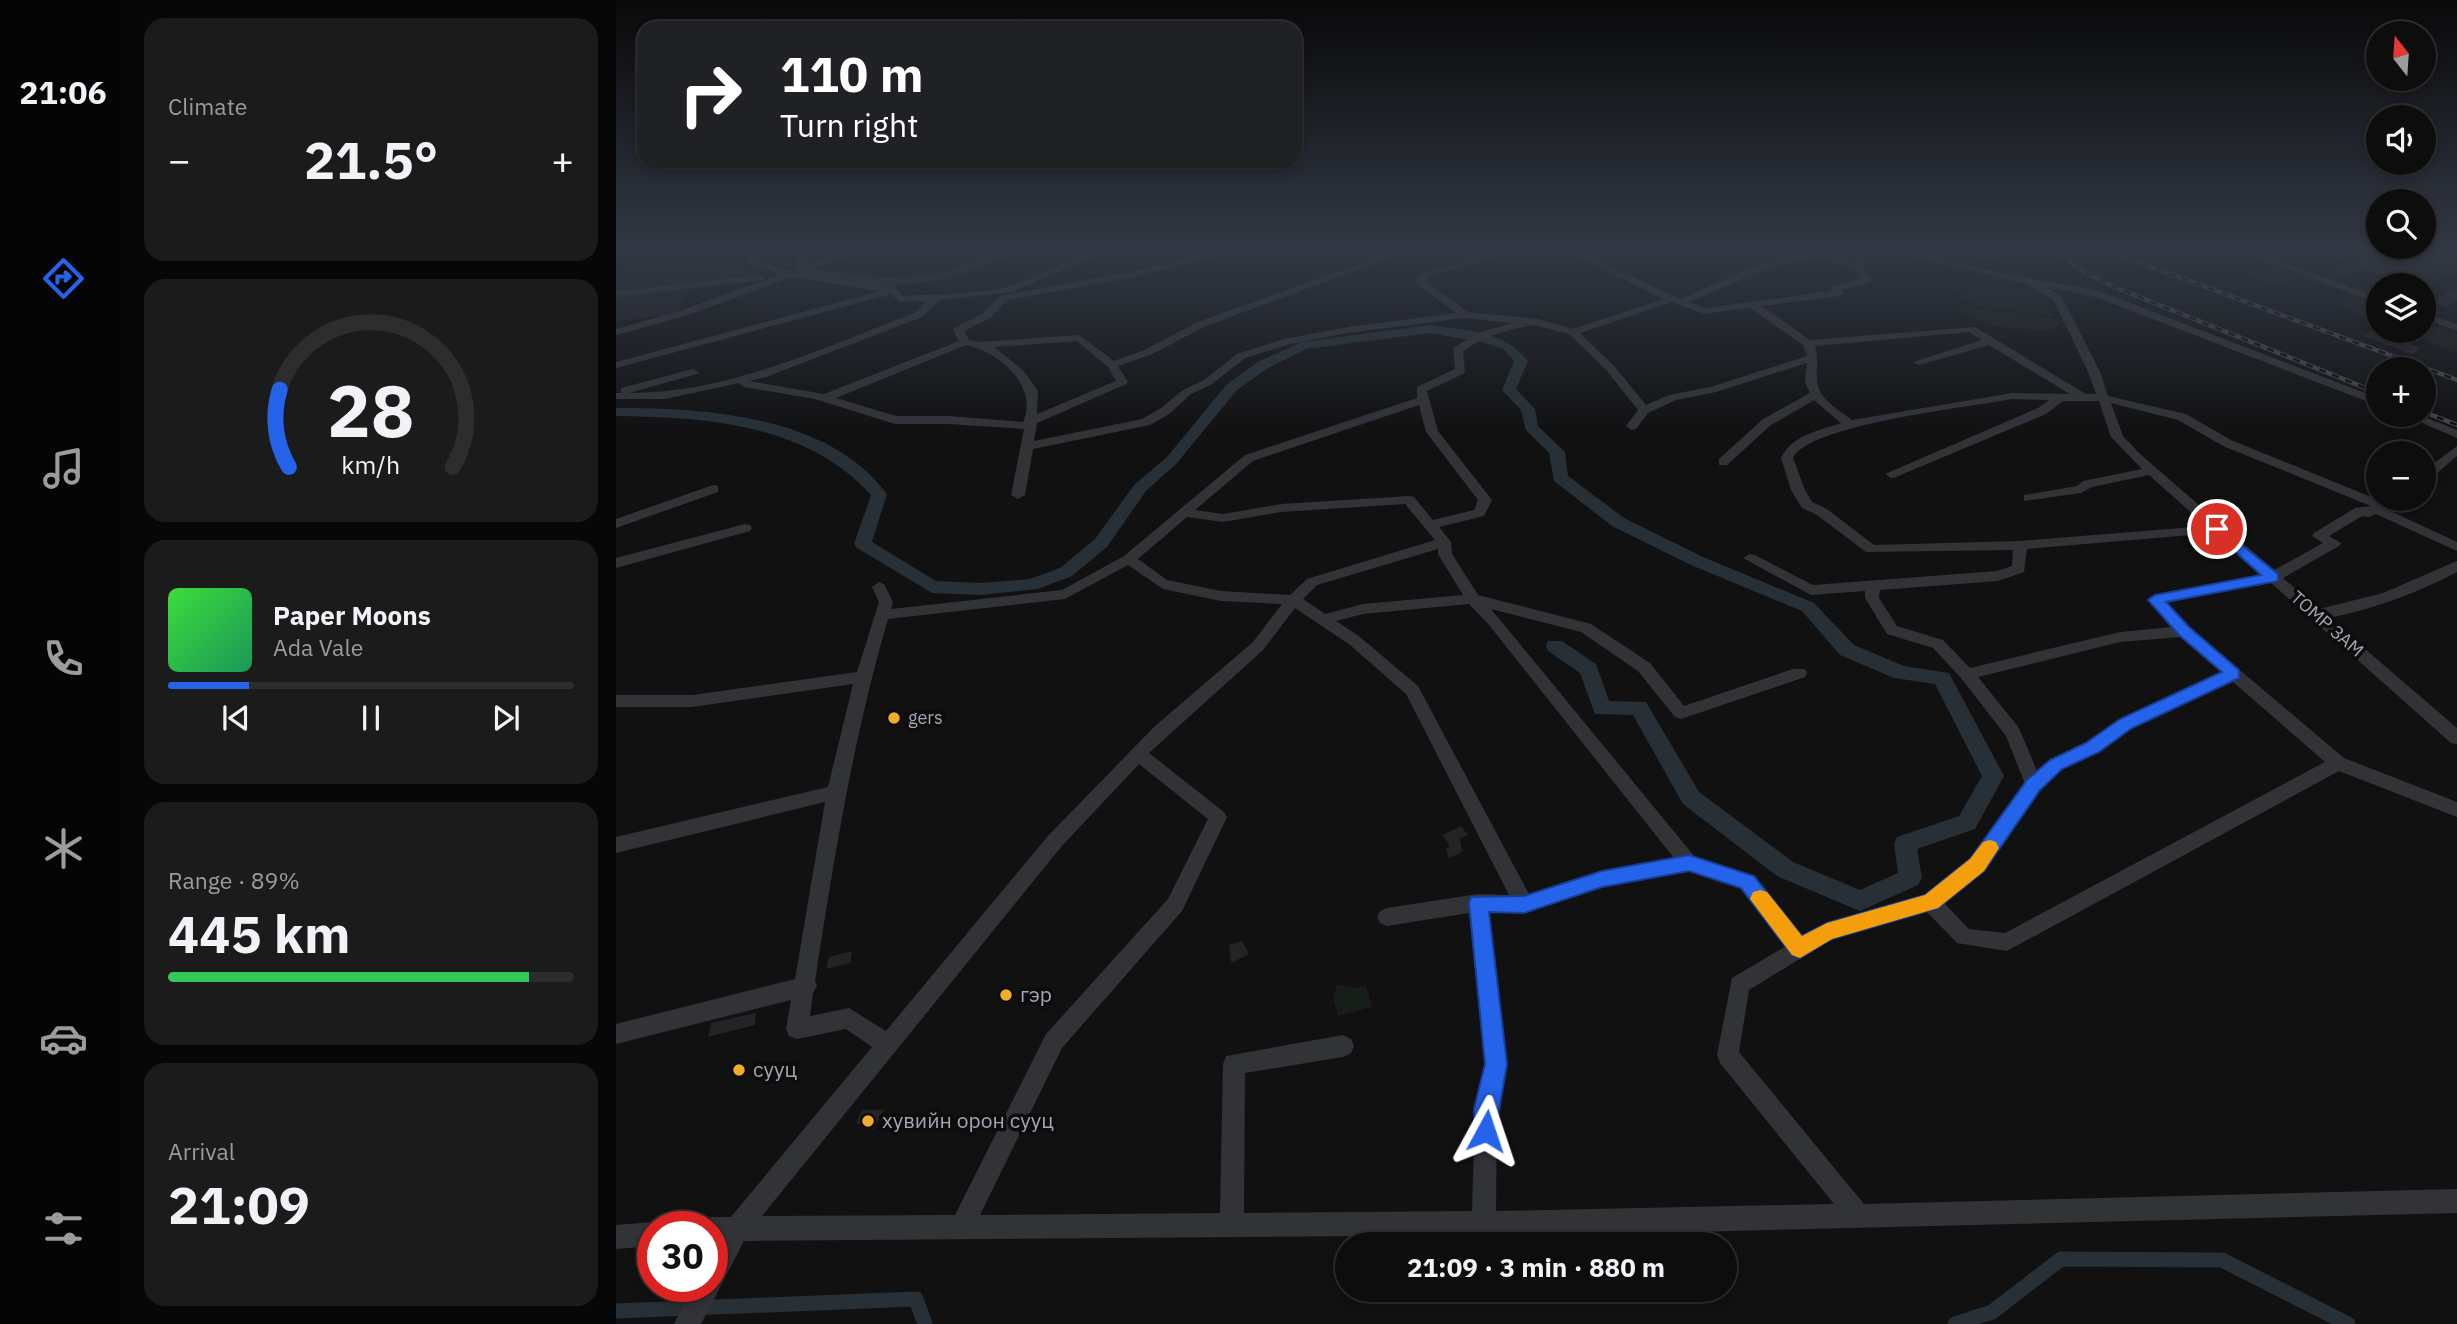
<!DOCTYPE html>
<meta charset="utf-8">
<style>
:root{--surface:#0d0d0e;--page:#1b1b1c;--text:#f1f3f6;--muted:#9a9c9e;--line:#2d2d2e;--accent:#2563eb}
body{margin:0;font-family:"IBM Plex Sans",sans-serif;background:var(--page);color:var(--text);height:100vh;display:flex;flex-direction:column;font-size:26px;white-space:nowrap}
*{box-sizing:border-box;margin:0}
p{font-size:23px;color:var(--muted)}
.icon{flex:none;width:38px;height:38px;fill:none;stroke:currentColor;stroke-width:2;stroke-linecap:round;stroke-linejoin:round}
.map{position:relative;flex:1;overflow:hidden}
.sheet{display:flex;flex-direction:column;gap:18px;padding:18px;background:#070708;width:490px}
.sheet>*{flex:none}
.hud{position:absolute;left:21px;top:21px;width:665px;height:147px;border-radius:21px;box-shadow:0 4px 10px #0003,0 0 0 2px var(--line);background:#202124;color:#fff;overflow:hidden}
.needle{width:46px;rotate:343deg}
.fabs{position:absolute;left:1750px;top:21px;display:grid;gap:14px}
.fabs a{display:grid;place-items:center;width:70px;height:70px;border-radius:50%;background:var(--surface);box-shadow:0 4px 10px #0003,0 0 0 2px var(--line);font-size:35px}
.speed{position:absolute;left:21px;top:1211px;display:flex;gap:14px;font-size:35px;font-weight:700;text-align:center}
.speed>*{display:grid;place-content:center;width:91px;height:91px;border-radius:50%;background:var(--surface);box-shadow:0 4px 10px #0003,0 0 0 2px var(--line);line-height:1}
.speed .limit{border:10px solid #d22;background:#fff;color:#111}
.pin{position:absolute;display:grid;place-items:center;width:60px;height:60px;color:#fff;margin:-30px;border:4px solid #fff;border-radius:50%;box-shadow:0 2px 7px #0007}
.me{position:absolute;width:77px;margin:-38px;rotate:5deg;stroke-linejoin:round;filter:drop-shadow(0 0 5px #0008)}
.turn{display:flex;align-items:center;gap:24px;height:147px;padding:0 28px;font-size:32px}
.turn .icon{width:91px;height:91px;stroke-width:2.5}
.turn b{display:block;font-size:49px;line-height:60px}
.big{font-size:52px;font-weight:700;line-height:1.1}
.sheet .card{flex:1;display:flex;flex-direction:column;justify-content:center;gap:10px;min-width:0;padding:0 24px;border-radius:21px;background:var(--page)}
.sheet .dial{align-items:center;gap:0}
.dial svg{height:182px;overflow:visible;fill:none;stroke:var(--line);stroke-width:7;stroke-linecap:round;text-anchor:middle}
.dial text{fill:var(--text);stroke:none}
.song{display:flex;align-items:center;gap:21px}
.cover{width:84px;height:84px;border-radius:10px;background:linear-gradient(135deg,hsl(120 70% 55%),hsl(150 70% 35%))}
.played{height:7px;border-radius:4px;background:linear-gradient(90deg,var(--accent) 20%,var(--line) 20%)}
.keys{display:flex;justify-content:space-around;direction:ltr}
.heat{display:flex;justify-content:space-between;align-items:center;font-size:38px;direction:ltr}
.charge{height:10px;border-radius:5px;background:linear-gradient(90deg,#34c759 89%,var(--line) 0)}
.trip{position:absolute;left:719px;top:1232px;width:402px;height:70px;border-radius:35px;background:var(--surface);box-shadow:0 4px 10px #0003,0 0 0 2px var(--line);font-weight:700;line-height:70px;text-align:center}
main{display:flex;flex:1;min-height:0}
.menu{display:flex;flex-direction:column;width:126px;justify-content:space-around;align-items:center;background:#050506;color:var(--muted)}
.menu .icon{width:49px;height:49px}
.menu .on{color:var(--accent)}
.menu b{font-size:32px;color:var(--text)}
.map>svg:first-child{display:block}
.built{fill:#1d1d1f}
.green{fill:#171d18}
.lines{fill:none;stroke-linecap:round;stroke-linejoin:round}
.canal{stroke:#273036;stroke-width:15}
.river{fill:#273036;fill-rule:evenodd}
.building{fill:#242426}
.minor{fill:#323337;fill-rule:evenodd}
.rail-casing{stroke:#45474c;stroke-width:4.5}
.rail{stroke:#0c0c0d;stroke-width:2.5;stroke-dasharray:7;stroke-linecap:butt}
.route{fill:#2563eb;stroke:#184099;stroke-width:2}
.slow{fill:#f59e0b}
.poi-dot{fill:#f1ac2b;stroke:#0c0c0d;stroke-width:2.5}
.labels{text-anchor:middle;stroke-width:7;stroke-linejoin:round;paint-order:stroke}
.street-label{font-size:18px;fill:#a2a7b3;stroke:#0c0c0d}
.poi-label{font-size:18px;fill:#a2a7b3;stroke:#0c0c0d;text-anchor:start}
.near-poi-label{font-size:21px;fill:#a2a7b3;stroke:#0c0c0d;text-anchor:start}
</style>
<main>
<nav class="menu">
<b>21:06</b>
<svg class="icon on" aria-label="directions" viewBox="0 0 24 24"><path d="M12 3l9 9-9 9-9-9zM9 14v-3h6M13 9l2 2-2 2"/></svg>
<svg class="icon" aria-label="music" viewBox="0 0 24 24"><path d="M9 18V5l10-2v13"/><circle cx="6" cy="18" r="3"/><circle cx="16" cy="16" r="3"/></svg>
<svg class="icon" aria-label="phone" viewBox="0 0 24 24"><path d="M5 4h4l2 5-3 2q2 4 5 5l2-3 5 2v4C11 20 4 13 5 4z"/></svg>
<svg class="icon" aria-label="climate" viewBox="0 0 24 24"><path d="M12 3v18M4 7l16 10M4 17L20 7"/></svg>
<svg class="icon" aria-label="car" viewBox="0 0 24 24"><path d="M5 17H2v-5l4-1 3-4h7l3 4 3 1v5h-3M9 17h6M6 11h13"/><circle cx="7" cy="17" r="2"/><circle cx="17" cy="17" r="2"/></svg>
<svg class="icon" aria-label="filters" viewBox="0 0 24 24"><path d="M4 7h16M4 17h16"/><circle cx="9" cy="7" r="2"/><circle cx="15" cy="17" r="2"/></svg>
</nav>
<section class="sheet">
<div class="card"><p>Climate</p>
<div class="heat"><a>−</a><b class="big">21.5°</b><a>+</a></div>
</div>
<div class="card dial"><svg viewBox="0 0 100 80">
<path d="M14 69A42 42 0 1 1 86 69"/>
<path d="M14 69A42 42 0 0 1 10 35" stroke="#2563eb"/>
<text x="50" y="56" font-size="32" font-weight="700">28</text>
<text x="50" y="72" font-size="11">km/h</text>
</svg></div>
<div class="card">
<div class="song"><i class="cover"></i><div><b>Paper Moons</b><p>Ada Vale</p></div></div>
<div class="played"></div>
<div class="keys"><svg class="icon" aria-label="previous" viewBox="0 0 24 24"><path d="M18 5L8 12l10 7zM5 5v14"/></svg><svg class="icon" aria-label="pause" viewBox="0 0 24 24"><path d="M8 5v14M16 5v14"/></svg><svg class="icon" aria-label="next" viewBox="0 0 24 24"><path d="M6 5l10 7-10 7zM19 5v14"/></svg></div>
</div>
<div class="card"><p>Range · 89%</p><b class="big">445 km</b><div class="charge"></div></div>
<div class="card"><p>Arrival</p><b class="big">21:09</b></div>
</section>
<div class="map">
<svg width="1841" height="1324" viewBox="0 0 1841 1324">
<rect width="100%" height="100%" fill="#111112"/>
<path class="built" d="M21 249H132L123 279 0 292V285Z
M1330 249H1410L1397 256 1364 260Z
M1701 249H1830L1841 252V278H1824L1812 286 1770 272 1765 274 1698 252Z
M75 288 58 315 0 321V296Z"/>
<path class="green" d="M1613 251 1684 276 1662 287 1592 260Z
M1338 288 1421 289 1431 297 1433 310 1440 317 1359 306Z
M1734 295 1762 305V321L1716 304Z
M1347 305C1378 312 1409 313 1440 319L1443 325 1436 330C1400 330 1370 329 1339 309Z
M1808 322 1841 334V353L1788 331H1808Z
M721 984 739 988 750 985 756 1007 722 1016 717 998Z"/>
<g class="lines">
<path class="canal" d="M0 1311 300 1299 309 1324
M1339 1324 1376 1312 1445 1259 1606 1260 1732 1324"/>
<path class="river" d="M146 249 194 252 191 269 275 278 325 273 393 249H410L331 279 275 286 188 275 179 269 183 257Z
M814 325C851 331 888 330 912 361L900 389 919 409 922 426 949 452 952 476 1008 518 1087 557 1198 603 1238 645 1288 666 1333 673 1388 776 1359 829 1301 849 1306 878 1302 885 1244 911 1161 876 1067 804 1017 715 979 714 964 673 932 651 930 646 932 641H946L980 664 993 701 1030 702 1083 792 1177 862 1244 890 1282 873 1278 844 1281 837 1343 816 1366 776 1319 684 1278 678 1224 655 1186 611 1075 565 996 526 938 481 933 453 910 430 905 410 886 390 898 361 887 349 866 342 814 333 690 349 652 368 621 390 561 463 530 491 491 547 456 576 422 589 365 595 316 593 241 548 238 544 255 495C191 424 90 417 0 416V408C90 408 212 415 271 494L256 542 320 581 365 583 414 579 444 568 479 539 518 485 551 457 611 384 642 362 686 342Z"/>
</g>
<path class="building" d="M1764 249H1783L1729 277 1717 273Z
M1827 252 1841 256V259L1814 275 1800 270Z
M1841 287V301L1829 307 1814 302Z
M1756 330 1771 336 1805 348 1796 354 1747 336Z
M845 826 852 835 844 838 846 852 833 858 830 849 834 847 827 835Z
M626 941 633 954 615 963 613 945Z
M236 951 234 963 210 969 213 957Z
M140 1013 139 1025 92 1037 95 1023Z
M246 1110H268L257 1129 240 1123Z"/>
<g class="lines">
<path class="minor" d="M131 249H141L139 260 174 271 235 249H249L187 273 278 287 287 296C317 294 361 295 390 287 430 276 465 248 508 249L469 261 395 292 324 300 306 317 150 377 133 381 208 394 343 341 337 330 338 328 366 314 384 296 518 271 613 249H630L518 277 391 300 374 318 348 331 353 340 364 342 463 335 498 361 526 351 582 322 784 249H798L590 326 534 355 502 366 512 382 510 384 421 423 418 441 526 419 545 408 567 390 588 380 621 354 668 339 732 327 840 313 801 284 799 282 806 273 889 249H904L812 277 809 281 852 312 922 319 957 329 1047 299 946 249H958L970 254 983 249H996L977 258 1064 299C1110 279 1167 249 1217 249L1212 253 1238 263 1239 249H1249L1248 268 1256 280 1254 282 1226 290 1228 293 1223 296 1146 306 1194 340 1359 327 1470 394H1480L1473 374 1437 299 1408 283 1264 249H1281L1389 274 1483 291 1762 398V405L1758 404 1477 296 1430 287 1446 297 1485 374 1492 396 1570 414 1615 440 1765 501 1784 499 1770 509 1841 542V551L1760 514 1752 517 1746 516 1713 536 1725 543 1723 546 1667 578 1703 609 1767 593 1841 561V572C1801 593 1758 609 1713 618L1841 728V744L1835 743 1654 582 1550 603 1573 627 1728 758 1841 802V817L1723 771 1391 951 1341 943 1311 912 1216 939 1133 990 1123 1052 1248 1204 1841 1189V1213L995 1234 128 1241 85 1324H58L77 1286H96V1250L101 1241H96V1227H85L87 1220 96 1217H115L256 1047 230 1029 181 1039 173 1036 170 1029 175 1000 0 1044V1024L179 979 209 802 0 853V837L212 787 237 684 76 707H0V695H76L241 672 263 602 256 587 263 582 268 584 277 602 275 609 446 590 508 556 629 455 801 398V387L839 369 837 348 865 332 897 323 849 318 732 333 674 344 629 358 596 384 575 394 553 414 534 425 417 449 409 495 402 499 395 495 408 429 333 424H279L199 399 128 387 123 383 49 399H0V393H5V388L77 369 83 372 81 374 13 393C113 393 206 348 298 313L311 301 284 302 275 294 0 368V362L264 291 176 277 72 315 0 335V329L64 311 165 274 131 263ZM1204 257 1240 270 1245 279 1215 287V291L1089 308 1073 302 1154 268ZM1056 302 1088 314 1134 308 1187 345 1191 356 1094 387 1053 395 1030 405 999 367 964 333ZM918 325 953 334 991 371 1022 410 1010 426 1016 430 1020 429 1032 413 1060 400 1100 392 1191 363 1189 382 1194 393 1147 419 1103 459V465H1111L1155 425 1198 400 1225 423C1202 431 1176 435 1165 458L1175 490 1186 508 1201 515 1250 552 1397 550 1396 566 1381 571 1197 585 1139 555 1134 554 1127 558 1195 595 1249 591V598L1271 634 1317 648 1345 678 1390 736 1409 784 1354 859 1309 895 1211 923 1186 936 1138 876 1079 857 875 609 965 632 1022 671 1059 717 1065 719 1189 677 1191 673 1189 669H1177L1068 706 1034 663 975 624 862 595 836 554 835 542 823 527 868 516 876 500 822 431 811 391 849 373 847 351C869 335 892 330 918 325ZM1353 332 1366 340 1297 362 1303 365 1373 345 1454 394 1396 393 1236 420C1222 409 1201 398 1201 379 1200 366 1203 358 1199 346ZM461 341 492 367 500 381 421 414 422 391 407 370 378 347ZM350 345C383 352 423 386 407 422L333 416H280L220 398ZM1396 399 1433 400 1422 408 1269 474 1275 478 1280 477 1430 414 1447 401H1483L1495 437 1526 469 1467 481 1461 486 1408 495V501L1465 493 1476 487 1533 475 1590 526 1404 541 1258 545 1211 509 1196 502 1189 490 1177 458C1194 424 1355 407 1396 399ZM1495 403 1562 420 1607 446 1755 506 1739 508 1698 533 1696 536 1707 543 1658 570 1524 454 1507 436ZM803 405 810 432 862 500 858 510 817 520 798 497 793 496 665 504 607 514 579 510 637 461ZM789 504 819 540 691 579 674 595 605 591 551 580 522 559 571 517 607 522 665 512ZM1599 533 1645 575 1534 597 1532 600 1534 603 1555 627 1504 632 1354 668 1327 640 1281 626 1263 598 1264 590 1382 581 1408 572 1411 549ZM822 549V554L847 595 747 604 709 614 687 599 701 585ZM512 565 547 589 605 601 666 604 637 642 538 727 431 837 270 1031 233 1008 194 1016 197 993 201 986 199 981C218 859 237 738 272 619L449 599ZM853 604 873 625 1058 858 986 871 913 894 802 686 744 637 720 621 747 614ZM679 608 734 645 790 694 893 895 862 894 771 908 764 911 761 917 764 923 771 926 853 913 869 1064 859 1109 856 1211 628 1213 629 1073 727 1057 735 1053 738 1046 735 1039 727 1035 610 1056 607 1064 604 1213 364 1215 446 1048 566 911 611 817 608 812 533 753 647 650ZM1565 637 1606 673 1504 720 1470 742 1434 759 1421 771 1403 728 1362 677 1504 642ZM1616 681 1709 762 1389 933 1353 929 1328 903 1368 871 1424 790 1446 769 1482 752 1516 728ZM523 764 592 819 552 899 430 1034 339 1215 146 1216 445 847ZM1073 871 1124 888 1170 946 1116 978 1101 1055 1104 1063 1218 1204 880 1211 881 1109 891 1064 873 912 908 913 986 887Z
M1617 249H1631L1762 297V303Z
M144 275 149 278 147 280 0 297V291Z
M1808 313 1841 324V331L1808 319Z
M1788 415H1804L1841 430V438Z
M1841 446V456L1813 480 1808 481V471Z
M97 485 102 486V492L0 528V519Z
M129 524 134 525 136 528 134 531 0 568V558Z
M37 1222 46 1227H37V1246L0 1249V1225Z"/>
<g class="rail-casing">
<path id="rail" d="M1436 249 1470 273 1501 288 1762 393
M1487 249 1841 380
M1808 412 1841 425"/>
</g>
<use href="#rail" class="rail"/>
</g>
<linearGradient id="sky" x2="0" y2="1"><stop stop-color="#09090a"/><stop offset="0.57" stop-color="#323844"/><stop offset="1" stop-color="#323844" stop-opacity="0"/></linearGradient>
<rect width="1841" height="434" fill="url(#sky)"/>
<path class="route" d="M1601 525 1662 574V581L1550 602 1573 627 1623 670V678L1516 728 1483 752 1446 769 1424 790 1368 871 1322 908 1216 939 1184 958 1176 955 1125 888 1073 871 986 887 908 913 873 912 891 1064 878 1140 870 1143 861 1140 858 1131V1109L869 1064 853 903 855 897 908 896 986 871 1073 855 1138 876 1186 936 1211 923 1309 895 1354 859 1411 780 1434 760 1470 743 1504 719 1606 672 1563 635 1532 600 1539 595 1645 575 1597 532 1595 529Z"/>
<path class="slow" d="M1374 840 1380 842 1383 848 1368 871 1322 908 1216 939 1184 958 1176 955 1134 899 1137 892 1144 890 1151 892 1186 936 1211 923 1309 895 1354 859 1367 842Z"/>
<g class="poi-dot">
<circle cx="278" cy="718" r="7"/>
<circle cx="390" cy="995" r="7"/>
<circle cx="123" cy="1070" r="7"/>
<circle cx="252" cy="1121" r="7"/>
</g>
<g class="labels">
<g class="street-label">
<text transform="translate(1711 624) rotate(41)" y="6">ТОМР ЗАМ</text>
</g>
<g class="poi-label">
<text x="292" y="724">gers</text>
</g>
<g class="near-poi-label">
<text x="404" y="1002">гэр</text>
<text x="137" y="1077">сууц</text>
<text x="266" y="1128">хувийн орон сууц</text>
</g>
</g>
</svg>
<div class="fabs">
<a><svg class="needle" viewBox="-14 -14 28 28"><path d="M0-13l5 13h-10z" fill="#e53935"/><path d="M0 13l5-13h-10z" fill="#9a9c9e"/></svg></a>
<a><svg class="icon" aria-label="sound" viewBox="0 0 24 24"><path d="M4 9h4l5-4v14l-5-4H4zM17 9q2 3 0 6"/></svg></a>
<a><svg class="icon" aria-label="search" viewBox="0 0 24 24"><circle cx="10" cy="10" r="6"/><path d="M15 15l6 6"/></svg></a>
<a><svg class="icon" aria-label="layers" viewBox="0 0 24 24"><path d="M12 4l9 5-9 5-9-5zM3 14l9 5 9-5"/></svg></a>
<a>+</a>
<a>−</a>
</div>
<div class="speed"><div class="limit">30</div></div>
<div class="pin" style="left:1601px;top:529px;background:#d93025"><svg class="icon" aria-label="arrive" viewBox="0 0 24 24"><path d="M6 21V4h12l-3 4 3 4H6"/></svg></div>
<svg class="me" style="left:870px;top:1131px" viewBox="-20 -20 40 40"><path d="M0-17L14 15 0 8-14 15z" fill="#2563eb" stroke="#fff" stroke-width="4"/></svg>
<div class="trip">21:09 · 3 min · 880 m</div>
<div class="hud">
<div class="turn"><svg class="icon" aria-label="right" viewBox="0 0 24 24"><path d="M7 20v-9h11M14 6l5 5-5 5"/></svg><div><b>110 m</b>Turn right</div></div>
</div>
</div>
</main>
